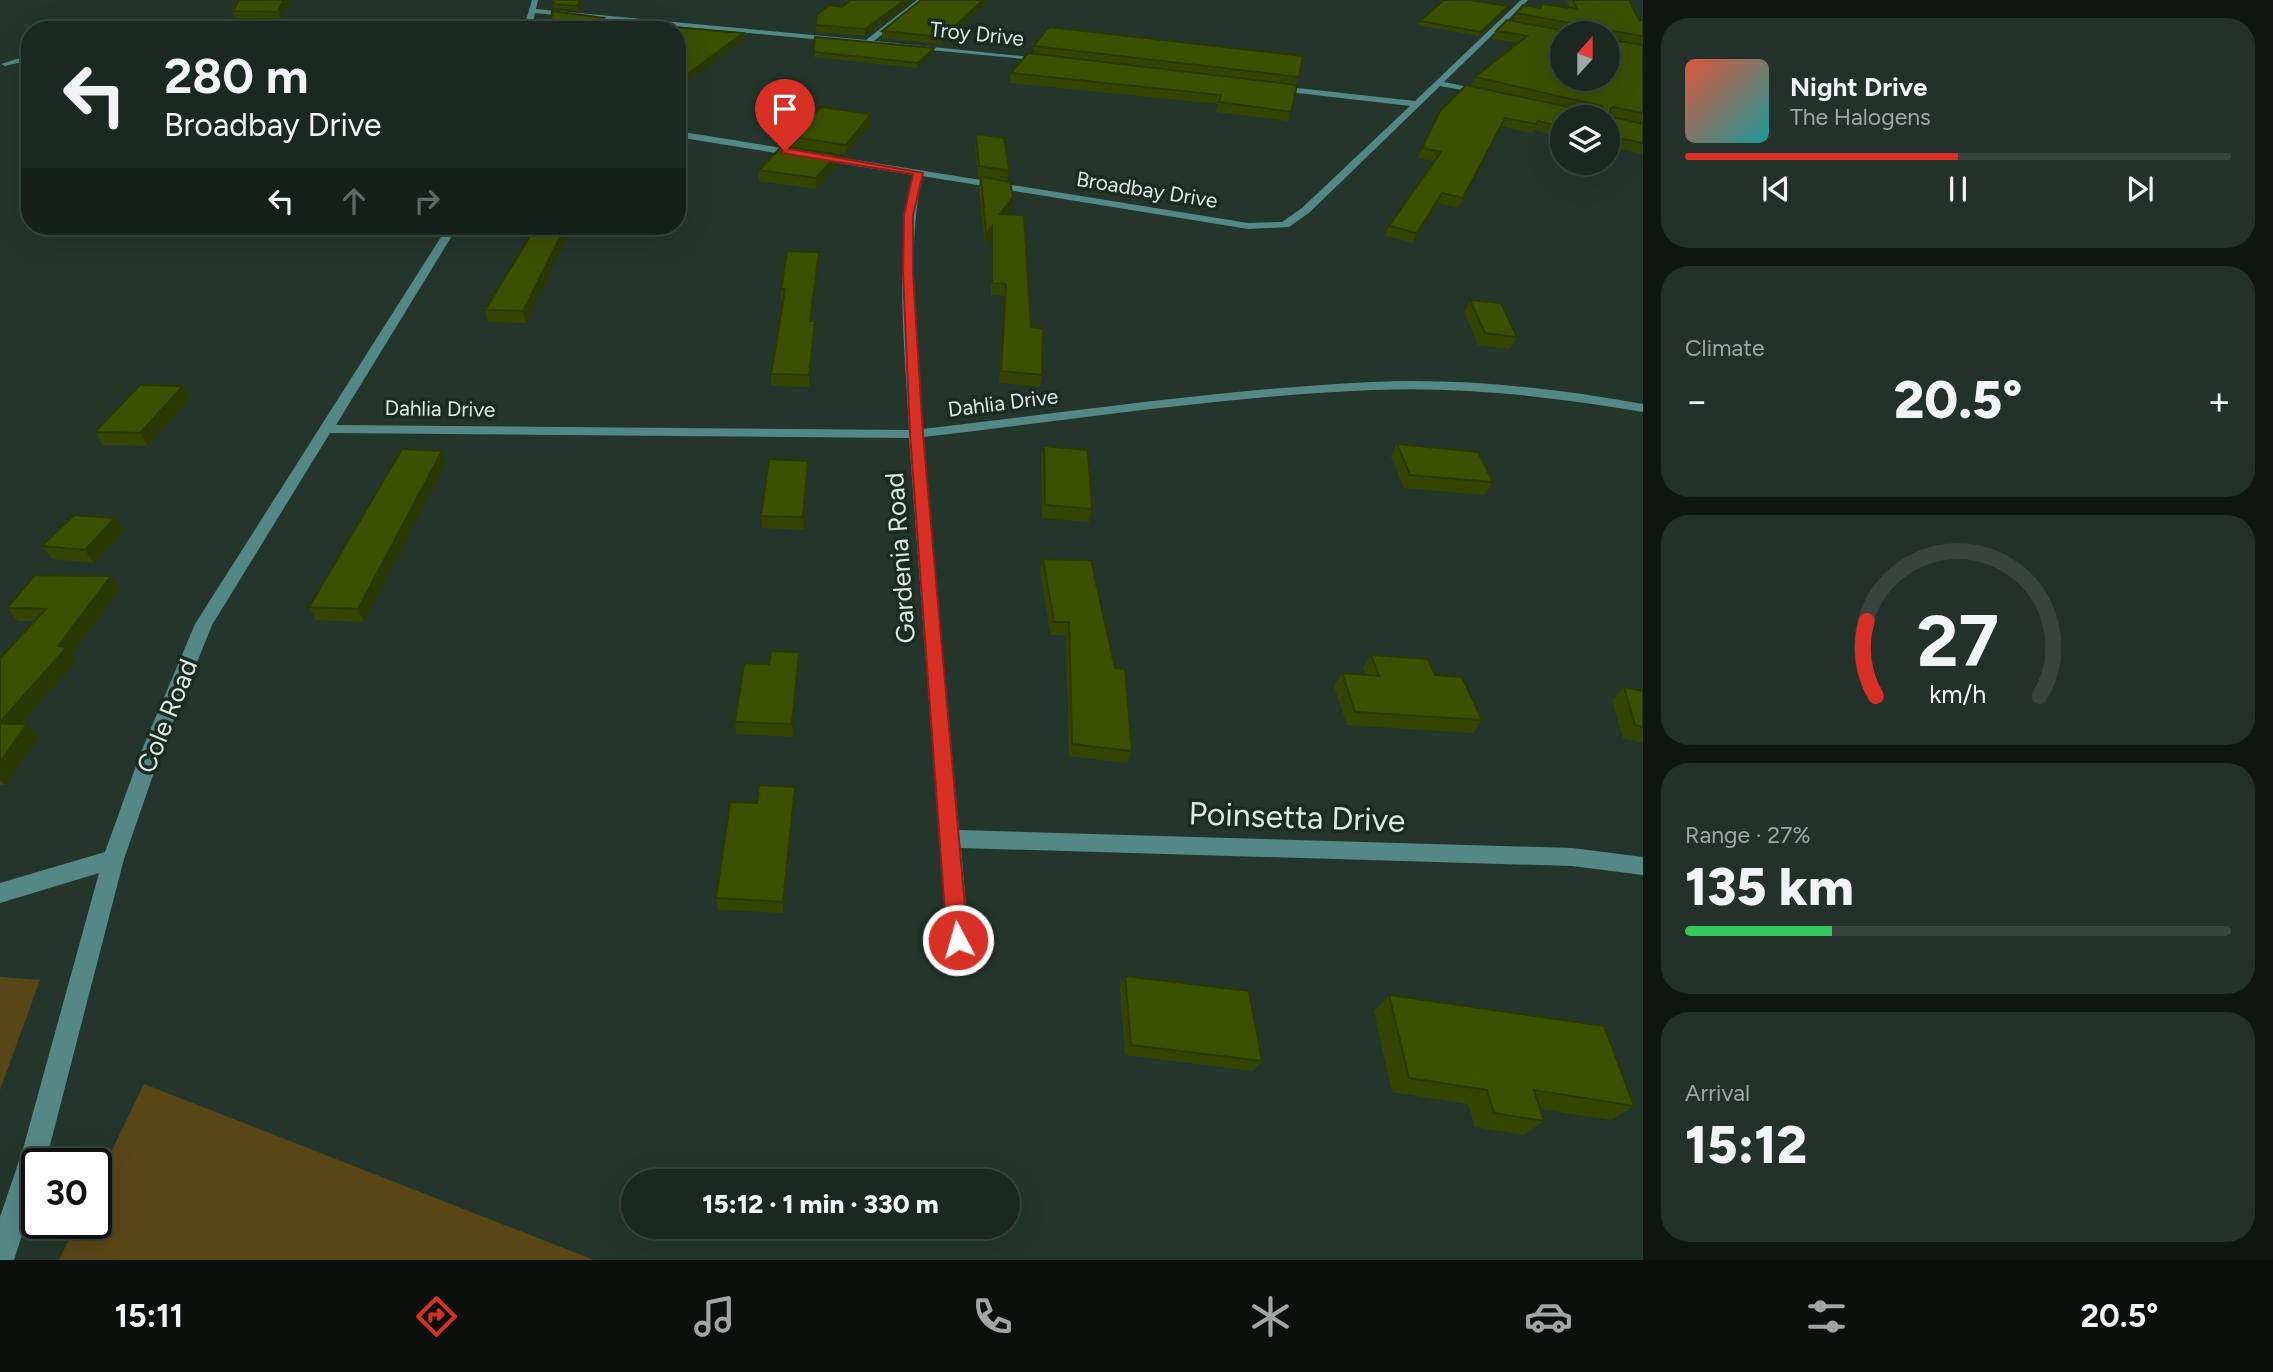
<!DOCTYPE html>
<meta charset="utf-8">
<style>
:root{--surface:#1b2821;--page:#24302a;--text:#f1f3f6;--muted:#a0a6a5;--line:#39443f;--accent:#d93025}
body{margin:0;font-family:Figtree,sans-serif;background:var(--page);color:var(--text);height:100vh;display:flex;flex-direction:column;font-size:26px;white-space:nowrap}
*{box-sizing:border-box;margin:0}
p{font-size:23px;color:var(--muted)}
.icon{flex:none;width:38px;height:38px;fill:none;stroke:currentColor;stroke-width:2;stroke-linecap:round;stroke-linejoin:round}
.map{position:relative;flex:1;overflow:hidden}
.side{display:flex;flex-direction:column;gap:18px;padding:18px;background:#0f1612;width:630px}
.side>*{flex:none}
.top-card{position:absolute;left:21px;top:21px;width:665px;height:214px;border-radius:28px;box-shadow:0 7px 28px #0002,0 0 0 2px var(--line);background:#1b2821;color:var(--text);overflow:hidden}
.needle{width:46px;rotate:21deg}
.fabs{position:absolute;left:1550px;top:21px;display:grid;gap:14px}
.fabs a{display:grid;place-items:center;width:70px;height:70px;border-radius:50%;background:var(--surface);box-shadow:0 7px 28px #0002,0 0 0 2px var(--line);font-size:35px}
.speed{position:absolute;left:21px;top:1148px;display:flex;gap:14px;font-size:35px;font-weight:700;text-align:center}
.speed>*{display:grid;place-content:center;width:91px;height:91px;border-radius:50%;background:var(--surface);box-shadow:0 7px 28px #0002,0 0 0 2px var(--line);line-height:1}
.speed .limit{border:4px solid #111;border-radius:10px;background:#fff;color:#111}
.pin{position:absolute;display:grid;place-items:center;width:60px;height:60px;color:#fff;margin:-72px -30px;border-radius:50% 50% 50% 0;rotate:-45deg;box-shadow:0 0 7px #0007}
.pin .icon{rotate:45deg}
.me{position:absolute;width:77px;margin:-38px;rotate:354deg;stroke-linejoin:round;filter:drop-shadow(0 0 5px #0008)}
.turn{display:flex;align-items:center;gap:24px;height:147px;padding:0 28px;font-size:32px}
.turn .icon{width:91px;height:91px;stroke-width:2.5}
.turn b{display:block;font-size:49px;line-height:60px}
.lanes{display:flex;align-items:center;height:66px;padding:0 28px;background:#0003;justify-content:center;gap:35px;direction:ltr}
.lanes .off{opacity:.35}
.big{font-size:52px;font-weight:800;line-height:1.1}
.side .card{flex:1;display:flex;flex-direction:column;justify-content:center;gap:10px;min-width:0;padding:0 24px;border-radius:28px;background:var(--page)}
.side .dial{align-items:center;gap:0}
.dial svg{height:182px;overflow:visible;fill:none;stroke:var(--line);stroke-width:7;stroke-linecap:round;text-anchor:middle}
.dial text{fill:var(--text);stroke:none}
.song{display:flex;align-items:center;gap:21px}
.cover{width:84px;height:84px;border-radius:10px;background:linear-gradient(135deg,hsl(10 70% 55%),hsl(180 70% 35%))}
.played{height:7px;border-radius:4px;background:linear-gradient(90deg,var(--accent) 50%,var(--line) 50%)}
.keys{display:flex;justify-content:space-around;direction:ltr}
.heat{display:flex;justify-content:space-between;align-items:center;font-size:38px;direction:ltr}
.charge{height:10px;border-radius:5px;background:linear-gradient(90deg,#34c759 27%,var(--line) 0)}
.trip{position:absolute;left:621px;top:1169px;width:399px;height:70px;border-radius:35px;background:var(--surface);box-shadow:0 7px 28px #0002,0 0 0 2px var(--line);font-weight:800;line-height:70px;text-align:center}
.dock{display:flex;height:112px;justify-content:space-around;align-items:center;background:#0b100d;color:var(--muted)}
.dock .icon{width:49px;height:49px}
.dock .selected{color:var(--accent)}
.dock b{font-size:32px;color:var(--text)}
main{display:flex;flex:1;min-height:0}
.map>svg:first-child{display:block}
.green{fill:#584715}
.lines{fill:none;stroke-linecap:round;stroke-linejoin:round}
.minor{fill:#548886;fill-rule:evenodd}
.wall{fill:#344501}
.shaded-wall{fill:#2a3801}
.building{fill:#3c5001;stroke:#2a3801;stroke-width:2;fill-rule:evenodd}
.route{fill:#d93025;stroke:#8d1f18;stroke-width:2}
.labels{text-anchor:middle;stroke-width:7;stroke-linejoin:round;paint-order:stroke}
.far-street-label{font-size:21px;fill:#dee9e3;stroke:#1a2c22}
.street-label{font-size:26px;fill:#dee9e3;stroke:#1a2c22}
.near-street-label{font-size:32px;fill:#dee9e3;stroke:#1a2c22}
</style>
<main>
<div class="map">
<svg width="1643" height="1260" viewBox="0 0 1643 1260">
<rect width="100%" height="100%" fill="#24362c"/>
<path class="green" d="M0 977 40 980 0 1090Z
M144 1084 594 1260H59L77 1223H96V1183Z"/>
<g class="lines">
<path class="minor" d="M532 0H538L536 9 866 40 917 0H924L874 41 1050 59 1046 61 535 13 531 30H523Z
M1521 0H1528L1444 82 1489 91V95L1440 86 1310 212 1289 227 1248 229 922 176C905 259 918 345 923 429 1072 412 1223 389 1373 382 1462 378 1555 388 1643 404V412C1555 397 1462 386 1373 390 1223 396 1073 420 923 437L959 830 1572 848 1643 857V875L1572 866 961 848 969 940 966 947 958 951 950 947 947 940 909 438 330 433 212 625 161 752 124 859 49 1149 44 1164H37V1188L14 1260H0V1217L23 1149 99 873 0 903V883L105 852 141 752 195 624 448 226H458L336 425 909 430C905 345 894 258 913 175L677 137V131L1248 223 1282 222 1302 208 1410 106 1272 90 1269 85 1415 101Z
M250 20 345 30 250 24 152 30Z
M30 55V60L5 66 1 64Z"/>
</g>
<path class="wall" d="M239 0H290L281 21 274 20 277 28 236 19 233 11Z
M583 0 578 10 554 8 553 4Z
M913 0 865 36 816 32 817 15 842 7Z
M921 0H990L943 44 882 38V31Z
M1566 0H1629L1639 20H1643V123L1611 116 1643 124V154L1608 146V117H1563V137L1534 130 1532 133 1501 126 1458 208 1438 203 1413 243 1385 236 1389 226 1434 161 1418 158 1440 111 1511 95 1471 86 1475 77 1518 43 1493 39 1496 31H1567L1512 20 1516 13 1540 8H1570Z
M1508 6 1506 11 1479 36 1418 25 1420 21Z
M815 37 934 52 917 68 814 57Z
M1034 46 1299 77 1296 84 1033 53Z
M1011 73 1297 85 1288 121 1216 112 1218 104 1010 83Z
M871 124 845 155 792 147V137Z
M976 134 1009 171 1007 181 1013 197 1011 208 1006 215 1042 375 1040 387 999 383 1005 296 991 295V237L985 245 979 188 980 177H978L975 144Z
M837 165 816 189 759 181V170Z
M564 229 566 240 526 323 488 322 485 310Z
M819 264 811 321H815V333L809 387 771 386V374L783 301H781V289Z
M1470 300 1517 337 1510 349 1478 345 1464 312Z
M183 386 190 399 148 446 103 445 95 432Z
M1397 444 1493 482 1485 495 1404 488 1391 457Z
M1044 446 1092 509 1089 522 1042 518 1041 459Z
M808 461V474L804 530 762 528 761 516Z
M446 463 364 622 316 620 309 607Z
M124 531 94 563 52 559 42 546Z
M1043 559 1115 668 1132 751 1127 763 1069 756 1066 635H1051L1040 572Z
M120 589 72 654 77 660 21 724H27L39 737 5 785H0V658L35 621H18L7 608Z
M799 652V665L793 737 736 734 735 722 769 664Z
M1371 655 1482 720 1473 733 1347 725 1334 686 1342 673 1366 675 1363 668Z
M1624 687 1643 691V743L1623 738 1612 700Z
M795 787V800L783 913 718 910 716 898 757 803Z
M1125 976 1262 1061 1253 1071 1125 1055 1120 987Z
M1389 995 1634 1106 1611 1120 1540 1109 1544 1121 1524 1135 1475 1127 1468 1104 1392 1092 1374 1011Z"/>
<path class="shaded-wall" d="M283 0H290L281 21 278 12Z
M580 0H583L578 10 577 6Z
M905 0H913L865 36V29Z
M983 0H990L943 44V37Z
M1508 6 1506 11 1479 36 1481 32Z
M274 20 277 28V30H269Z
M743 33 744 40 677 89V82Z
M934 48V52L917 68 918 63Z
M871 114V124L845 155 846 145Z
M837 155V165L816 189V178Z
M1442 193 1438 203 1413 243 1417 233Z
M1013 197 1011 208 999 226 1000 214Z
M992 226 991 237 985 245 986 233Z
M564 229 566 240 526 323 523 311Z
M819 252V264L810 333V321Z
M815 321V333L809 387V375Z
M183 386 190 399 148 446 140 433Z
M442 451 446 463 364 622 358 609Z
M808 461V474L804 530 803 517Z
M115 518 124 531 94 563 85 550Z
M111 576 120 589 72 654 77 660 10 736 0 725V722Z
M799 652V665L793 737 792 724Z
M27 724 39 737 5 785 0 780V762Z
M795 787V800L783 913V902Z"/>
<path class="building" d="M239 0H283L278 12 233 11Z
M554 0H580L577 6 553 4Z
M851 0H905L865 29 816 25 817 15 829 5 842 7Z
M921 0H983L943 37 882 31Z
M1444 0H1469L1508 6 1481 32 1420 21Z
M1573 0H1629L1639 20H1643V36L1612 31 1609 33 1612 40 1643 45V113L1613 107 1610 109 1611 117 1643 124V143L1608 136V117H1563V127L1538 121 1536 124 1505 118 1463 198 1442 193 1417 233 1389 226 1441 152 1422 148 1440 111 1466 85 1586 111 1603 110 1602 106 1475 77 1527 36 1496 31 1507 20 1566 31 1572 27 1570 23 1516 13 1523 5 1540 8 1543 4 1577 9ZM1563 33H1608V79H1563Z
M552 11 604 18 600 21 743 33 677 82V30H550Z
M228 19 274 20 269 30H222Z
M1049 27 1303 56 1299 77 1034 46Z
M815 37 934 48 918 63 814 52Z
M1028 53 1297 85 1291 112 1219 102 1221 95 1011 73Z
M821 107 871 114 846 145 792 137Z
M976 134 1004 138 1009 171 979 166Z
M782 146 837 155 816 178 759 170Z
M981 177 1010 182 1013 197 1000 214 1024 215 1031 327 1043 328 1042 375 1001 371 1006 284 992 283V226L986 233Z
M535 228 564 229 523 311 485 310Z
M787 251 819 252 810 321H815L809 375 771 374 785 289H781Z
M1470 300 1501 303 1517 337 1485 333Z
M140 385 183 386 140 433 95 432Z
M1397 444 1478 452 1493 482 1410 475Z
M1044 446 1088 450 1092 509 1045 505Z
M402 449 442 451 358 609 309 607Z
M769 459 808 461 803 517 761 516Z
M74 515 115 518 85 550 42 546Z
M1043 559 1091 560 1115 668 1125 669 1132 751 1072 744 1069 622H1054Z
M35 575 111 576 58 646 67 647 0 722V658L46 609 7 608Z
M771 651 799 652 792 724 735 722 744 663 769 664Z
M1371 655 1428 659 1435 675 1462 677 1482 720 1355 712 1342 673 1379 676Z
M1624 687 1643 691V727L1635 725Z
M0 724H27L0 762Z
M759 785 795 787 783 902 716 898 730 802 757 803Z
M1125 976 1249 991 1262 1061 1131 1045Z
M1389 995 1604 1026 1634 1106 1534 1090 1544 1121 1494 1113 1487 1090 1409 1078Z"/>
<path class="route" d="M785 148 923 173 913 215V272L923 434 968 940 965 947 958 950 950 947 947 940 910 434 903 272 904 215 913 174 781 153Z"/>
<g class="labels">
<g class="far-street-label">
<text transform="translate(977 34) rotate(6)" y="7">Troy Drive</text>
<text transform="translate(1147 190) rotate(9)" y="7">Broadbay Drive</text>
<text transform="translate(1003 403) rotate(-7)" y="7">Dahlia Drive</text>
<text transform="translate(440 409) rotate(1)" y="7">Dahlia Drive</text>
</g>
<g class="street-label">
<text transform="translate(900 558) rotate(-94)" y="9">Gardenia Road</text>
<text transform="translate(167 716) rotate(-68)" y="9">Cole Road</text>
</g>
<g class="near-street-label">
<text transform="translate(1297 817) rotate(2)" y="11">Poinsetta Drive</text>
</g>
</g>
</svg>
<div class="fabs">
<a><svg class="needle" viewBox="-14 -14 28 28"><path d="M0-13l5 13h-10z" fill="#e53935"/><path d="M0 13l5-13h-10z" fill="#a0a6a5"/></svg></a>
<a><svg class="icon" aria-label="layers" viewBox="0 0 24 24"><path d="M12 4l9 5-9 5-9-5zM3 14l9 5 9-5"/></svg></a>
</div>
<div class="speed"><div class="limit">30</div></div>
<div class="pin" style="left:785px;top:151px;background:#d93025"><svg class="icon" aria-label="arrive" viewBox="0 0 24 24"><path d="M6 21V4h12l-3 4 3 4H6"/></svg></div>
<svg class="me" style="left:958px;top:940px" viewBox="-20 -20 40 40"><circle r="17" fill="#d93025" stroke="#fff" stroke-width="3"/><path d="M0-11L8 9 0 5-8 9z" fill="#fff"/></svg>
<div class="trip">15:12 · 1 min · 330 m</div>
<div class="top-card">
<div class="turn"><svg class="icon" aria-label="left" viewBox="0 0 24 24"><path d="M17 20v-9H6M10 6l-5 5 5 5"/></svg><div><b>280 m</b>Broadbay Drive</div></div>
<div class="lanes"><svg class="icon" aria-label="left" viewBox="0 0 24 24"><path d="M17 20v-9H6M10 6l-5 5 5 5"/></svg><svg class="icon off" aria-label="ahead" viewBox="0 0 24 24"><path d="M12 20V5M6 11l6-6 6 6"/></svg><svg class="icon off" aria-label="right" viewBox="0 0 24 24"><path d="M7 20v-9h11M14 6l5 5-5 5"/></svg></div>
</div>
</div>
<section class="side">
<div class="card">
<div class="song"><i class="cover"></i><div><b>Night Drive</b><p>The Halogens</p></div></div>
<div class="played"></div>
<div class="keys"><svg class="icon" aria-label="previous" viewBox="0 0 24 24"><path d="M18 5L8 12l10 7zM5 5v14"/></svg><svg class="icon" aria-label="pause" viewBox="0 0 24 24"><path d="M8 5v14M16 5v14"/></svg><svg class="icon" aria-label="next" viewBox="0 0 24 24"><path d="M6 5l10 7-10 7zM19 5v14"/></svg></div>
</div>
<div class="card"><p>Climate</p>
<div class="heat"><a>−</a><b class="big">20.5°</b><a>+</a></div>
</div>
<div class="card dial"><svg viewBox="0 0 100 80">
<path d="M14 69A42 42 0 1 1 86 69"/>
<path d="M14 69A42 42 0 0 1 10 36" stroke="#d93025"/>
<text x="50" y="56" font-size="32" font-weight="700">27</text>
<text x="50" y="72" font-size="11">km/h</text>
</svg></div>
<div class="card"><p>Range · 27%</p><b class="big">135 km</b><div class="charge"></div></div>
<div class="card"><p>Arrival</p><b class="big">15:12</b></div>
</section>
</main>
<nav class="dock">
<b>15:11</b>
<svg class="icon selected" aria-label="directions" viewBox="0 0 24 24"><path d="M12 3l9 9-9 9-9-9zM9 14v-3h6M13 9l2 2-2 2"/></svg>
<svg class="icon" aria-label="music" viewBox="0 0 24 24"><path d="M9 18V5l10-2v13"/><circle cx="6" cy="18" r="3"/><circle cx="16" cy="16" r="3"/></svg>
<svg class="icon" aria-label="phone" viewBox="0 0 24 24"><path d="M5 4h4l2 5-3 2q2 4 5 5l2-3 5 2v4C11 20 4 13 5 4z"/></svg>
<svg class="icon" aria-label="climate" viewBox="0 0 24 24"><path d="M12 3v18M4 7l16 10M4 17L20 7"/></svg>
<svg class="icon" aria-label="car" viewBox="0 0 24 24"><path d="M5 17H2v-5l4-1 3-4h7l3 4 3 1v5h-3M9 17h6M6 11h13"/><circle cx="7" cy="17" r="2"/><circle cx="17" cy="17" r="2"/></svg>
<svg class="icon" aria-label="filters" viewBox="0 0 24 24"><path d="M4 7h16M4 17h16"/><circle cx="9" cy="7" r="2"/><circle cx="15" cy="17" r="2"/></svg>
<b>20.5°</b>
</nav>
